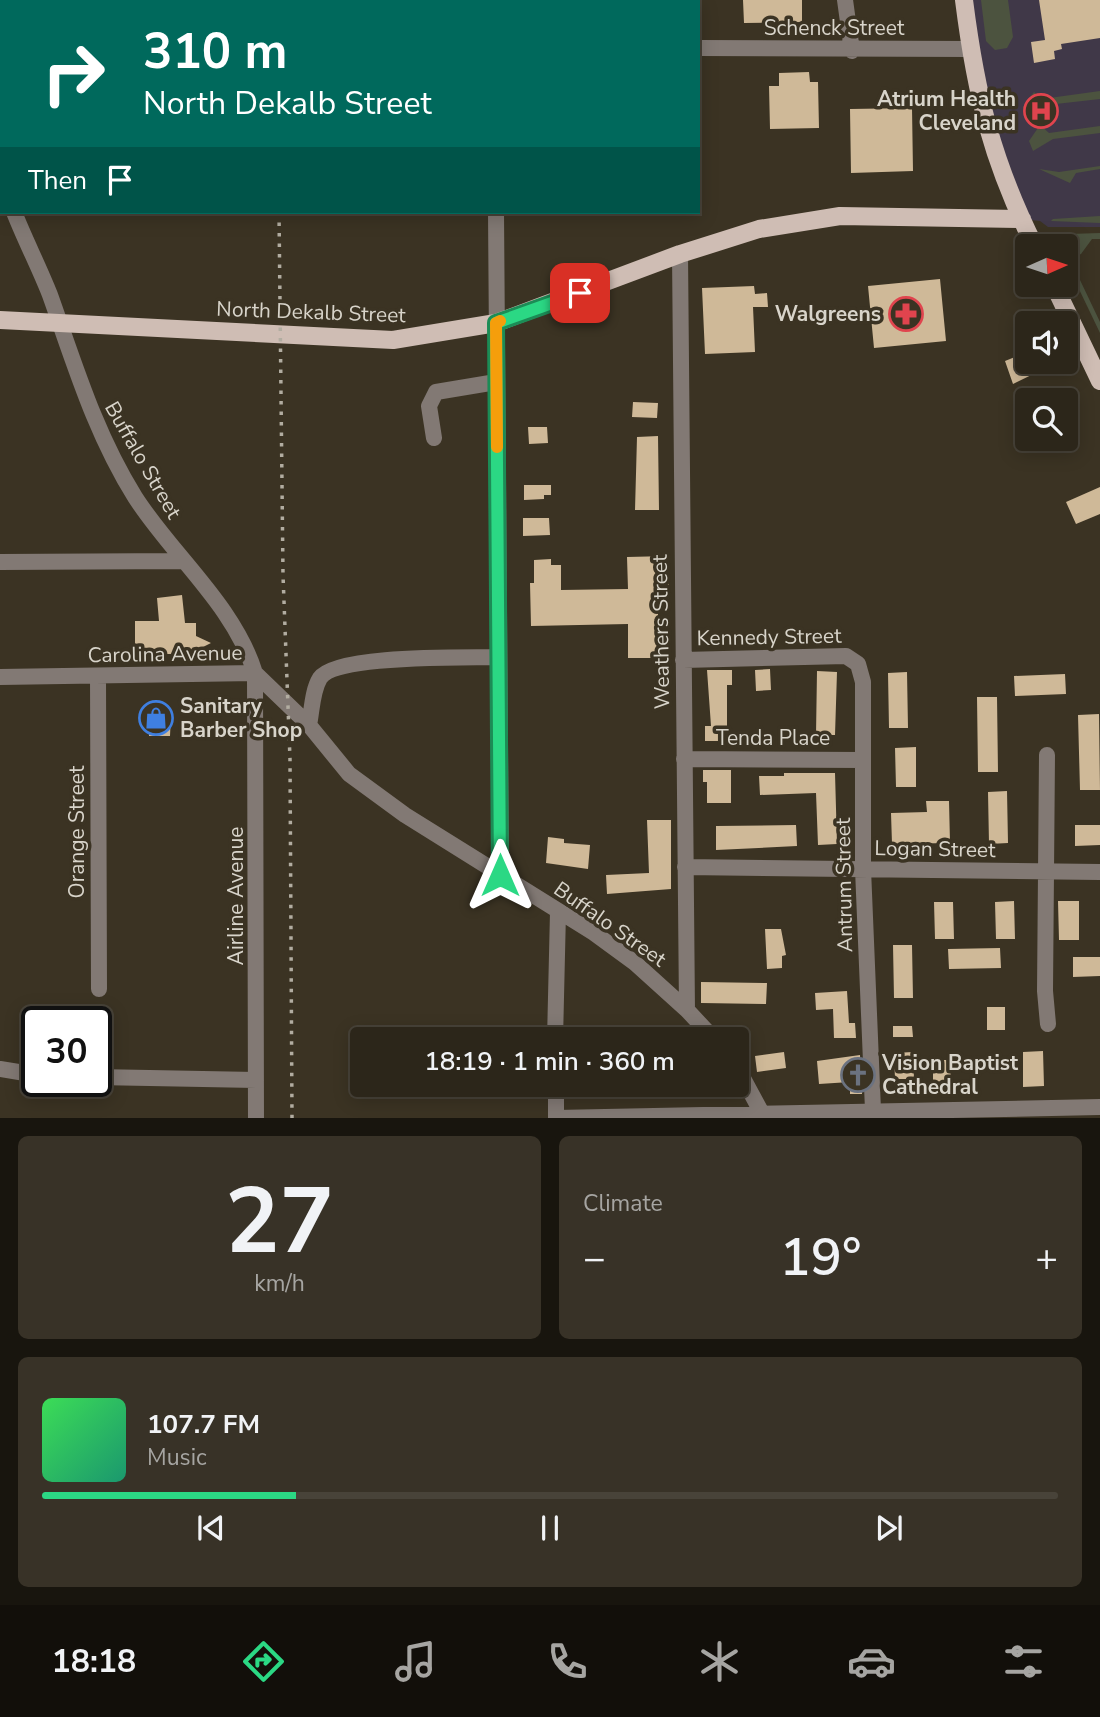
<!DOCTYPE html>
<meta charset="utf-8">
<style>
:root{--surface:#2c261a;--page:#383227;--text:#f1f3f6;--muted:#a6a5a2;--line:#484339;--accent:#2bd884}
body{margin:0;font-family:"Nunito Sans",sans-serif;background:var(--page);color:var(--text);height:100vh;display:flex;flex-direction:column;font-size:26px;white-space:nowrap}
*{box-sizing:border-box;margin:0}
p{font-size:23px;color:var(--muted)}
.icon{flex:none;width:38px;height:38px;fill:none;stroke:currentColor;stroke-width:2;stroke-linecap:round;stroke-linejoin:round}
.map{position:relative;height:1118px;overflow:hidden}
.panel{display:flex;flex-direction:column;gap:18px;padding:18px;background:#18150e;flex:1}
.panel>*{flex:none}
.banner{position:absolute;left:0px;top:0px;width:700px;height:214px;box-shadow:0 4px 18px #0003,0 0 0 2px var(--line);background:#00695c;color:#fff;overflow:hidden}
.needle{width:46px;rotate:87deg}
.buttons{position:absolute;left:1015px;top:234px;display:grid;gap:14px}
.buttons a{display:grid;place-items:center;width:63px;height:63px;border-radius:7px;background:var(--surface);box-shadow:0 4px 18px #0003,0 0 0 2px var(--line);font-size:35px}
.speed{position:absolute;left:21px;top:1006px;display:flex;gap:14px;font-size:35px;font-weight:700;text-align:center}
.speed>*{display:grid;place-content:center;width:91px;height:91px;border-radius:50%;background:var(--surface);box-shadow:0 4px 18px #0003,0 0 0 2px var(--line);line-height:1}
.speed .limit{border:4px solid #111;border-radius:10px;background:#fff;color:#111}
.pin{position:absolute;display:grid;place-items:center;width:60px;height:60px;color:#fff;margin:-30px;border-radius:14px;box-shadow:0 4px 10px #0006}
.me{position:absolute;width:77px;margin:-38px;rotate:0deg;stroke-linejoin:round;filter:drop-shadow(0 0 5px #0008)}
.turn{display:flex;align-items:center;gap:24px;height:147px;padding:0 28px;font-size:32px}
.turn .icon{width:91px;height:91px;stroke-width:2.5}
.turn b{display:block;font-size:49px;line-height:60px}
.then{display:flex;align-items:center;height:66px;padding:0 28px;background:#0003;gap:14px;font-size:26px}
.big{font-size:52px;font-weight:600;line-height:1.1}
.panel .tile{flex:1;display:flex;flex-direction:column;justify-content:center;gap:10px;min-width:0;padding:0 24px;border-radius:10px;background:var(--page)}
.panel .dial{align-items:center;gap:0}
.dial b{font-size:91px;line-height:1}
.song{display:flex;align-items:center;gap:21px}
.cover{width:84px;height:84px;border-radius:10px;background:linear-gradient(135deg,hsl(130 70% 55%),hsl(160 70% 35%))}
.played{height:7px;border-radius:4px;background:linear-gradient(90deg,var(--accent) 25%,var(--line) 25%)}
.keys{display:flex;justify-content:space-around;direction:ltr}
.heat{display:flex;justify-content:space-between;align-items:center;font-size:38px;direction:ltr}
.panel .tiles{flex:1;display:grid;gap:18px;grid-template-columns:1fr 1fr}
.tile:last-child{grid-column:span 2}
.trip{position:absolute;left:350px;top:1027px;width:399px;height:70px;border-radius:7px;background:var(--surface);box-shadow:0 4px 18px #0003,0 0 0 2px var(--line);font-weight:600;line-height:70px;text-align:center}
.tabs{display:flex;height:112px;justify-content:space-around;align-items:center;background:#120f0a;color:var(--muted)}
.tabs .icon{width:49px;height:49px}
.tabs .active{color:var(--accent)}
.tabs b{font-size:32px;color:var(--text)}
.map>svg:first-child{display:block}
.medical{fill:#403848}
.green{fill:#4c533f}
.building{fill:#cfb998}
.lines{fill:none;stroke-linecap:round;stroke-linejoin:round}
.minor{stroke:#827974;stroke-width:16}
.major{stroke:#cfbdb4;stroke-width:18}
.rail{stroke:#b2ada1;stroke-width:3.5;stroke-dasharray:3.5 7;stroke-linecap:butt}
.route-casing{stroke:#1c8c56;stroke-width:18}
.route{stroke:#2bd884;stroke-width:12}
.slow{stroke:#f59e0b;stroke-width:12}
.labels{text-anchor:middle;stroke-width:7;stroke-linejoin:round;paint-order:stroke}
.street-label{font-size:21px;fill:#d8d4ca;stroke:#3b3323}
.poi-label{font-size:21px;font-weight:bold;fill:#d8d4ca;stroke:#3b3323;text-anchor:end}
</style>
<div class="map">
<svg width="1100" height="1119" viewBox="0 0 1100 1119">
<rect width="100%" height="100%" fill="#3b3323"/>
<path class="medical" d="M964 0H1100V227H1048L1040 221 1022 219 1011 196Z"/>
<path class="green" d="M981 0H1008L1013 37 1007 48 995 50 986 41Z
M1100 91V99L1047 105 1030 117 1024 115 1023 107 1034 92 1042 99Z
M1040 125 1049 133 1100 126V133L1053 139 1033 151 1029 141Z
M1100 166V169L1076 173 1070 183 1039 169 1059 172Z
M1100 216V223L1051 221 1053 219Z
M1100 233V239H1092L1081 254 1070 259 1100 322V333L1066 262V247L1061 246 1062 239 1069 234Z"/>
<path class="building" d="M743 0H802V22L744 23Z
M1039 0H1100V38L1061 44 1062 49 1054 51 1055 59 1034 63 1031 42 1045 40Z
M809 72 810 82H818L819 128 770 129 769 86H779V73Z
M912 108 913 171 851 173 850 109Z
M940 279 946 341 874 348 868 286Z
M754 286 755 294 767 293 768 307H753L755 352 705 354 702 288Z
M1027 352V362L1056 363 1013 384 1005 361Z
M633 402 658 403 657 418 632 417Z
M528 427H547L548 443 529 444Z
M658 436 659 510H635L637 437Z
M524 485H551V495H544V499L524 500Z
M1100 487V514L1076 524 1066 502Z
M523 518H549L550 535 523 536Z
M668 556 669 612H658V658H628V624L531 626 530 583H534V560L551 559V565H561V590L628 589 627 557Z
M182 595 185 623H196V636L211 643 197 650H178V654H135V621H159L157 598Z
M770 669 771 690 756 691 755 670Z
M707 670H732V685H727V741H705V726H711Z
M817 671 837 672 835 735H816Z
M907 672 908 728H889L888 673Z
M1065 674 1066 694 1015 696 1014 676Z
M977 697H997L998 772H978Z
M150 713 171 714 170 736H149Z
M1099 714 1100 790H1080L1078 715Z
M916 747V787H896L895 748Z
M703 770H731V803H707V782H703Z
M784 773H835L837 844 818 845 816 793 760 795 759 776H784Z
M1007 791 1008 843 989 844 988 792Z
M926 801H949L950 843 892 844 891 813 927 812Z
M647 820H671V889L607 894 606 875 649 873Z
M796 825 797 846 716 850V826Z
M1075 825H1100V845L1075 846Z
M548 837 564 839V843L590 845 588 869 546 863Z
M1014 901 1015 939H996L995 902Z
M1058 901H1079V940H1059Z
M934 902H953L954 939H935Z
M765 929H781L786 955 782 956V968L767 969Z
M893 945H912L913 998H894Z
M1000 948 1001 968 949 969 948 949Z
M1073 957H1100V976L1073 977Z
M701 982 767 983 766 1004 701 1003Z
M847 991 849 1023H855L856 1038H834L833 1009 816 1010 815 993Z
M987 1007H1005V1030H987Z
M893 1026H912L913 1037H893Z
M1043 1051 1044 1086 1023 1087V1052Z
M784 1052 786 1068 757 1072 755 1056Z
M913 1052 914 1079H895L894 1053Z
M860 1055 862 1094H850V1082L819 1084 817 1061Z
M933 1060H950L951 1082 933 1083Z"/>
<g class="lines">
<path class="minor" d="M326 0V2
M492 0V2
M845 0 852 51
M698 48 970 49
M0 182 2 185
M14 212C25 240 39 267 50 295 75 365 95 433 135 497 172 555 234 605 255 673L256 1119
M496 212 501 875
M680 254 687 1010
M434 438 429 406 436 392 496 382
M0 562 182 561
M683 660 846 656 858 664 863 682V869L873 1110
M98 676 99 989
M0 677 255 673 309 725 349 774 405 815 594 933 635 963 687 1010 715 1040
M309 725C312 711 312 691 320 678 336 654 467 658 499 657
M1047 755 1045 991 1048 1024
M684 759 863 760
M685 867 1100 872
M555 1040 558 912
M737 1067 765 1119
M0 1069 37 1075
M96 1077 256 1080
M556 1085V1119
M556 1118 1100 1107"/>
<path class="major" d="M964 0C976 95 992 161 1035 247
M1054 285 1100 381
M0 320 393 340 496 323 680 254 759 229 840 216 1022 219"/>
<path class="rail" d="M286 0V2
M279 212 283 575 290 759 292 1119"/>
</g>
<g class="lines">
<g class="route-casing">
<path id="route" d="M500 875 496 323 580 293"/>
</g>
<use href="#route" class="route"/>
<path class="slow" d="M497 447 496 323 500 321"/>
</g>
<defs>
<g id="hospital-ring" transform="scale(1.75)"><circle r="9.5" fill="#3b3323" stroke="#e0444e" stroke-width="1.5"/><path d="M-5-5h3v3.5h4V-5h3V5h-3V1.5h-4V5h-3Z" fill="#e0444e"/></g>
<g id="pharmacy-ring" transform="scale(1.75)"><circle r="9.5" fill="#3b3323" stroke="#e0444e" stroke-width="1.5"/><path d="M-2-6h4v4h4v4h-4v4h-4v-4h-4v-4h4Z" fill="#e0444e"/></g>
<g id="shop-ring" transform="scale(1.75)"><circle r="9.5" fill="#3b3323" stroke="#3f7fe0" stroke-width="1.5"/><path d="M-5-2.5h2.3a2.7 3.5 0 0 1 5.4 0H5L5.5 6h-11ZM-1.5-2.5h3a1.5 2.3 0 0 0-3 0Z" fill="#3f7fe0"/></g>
<g id="church-ring" transform="scale(1.75)"><circle r="9.5" fill="#3b3323" stroke="#6b7280" stroke-width="1.5"/><path d="M-1.2-6h2.4v3.5h3.3v2.4h-3.3V6h-2.4V-.1h-3.3v-2.4h3.3Z" fill="#6b7280"/></g>
</defs>
<g fill-rule="evenodd">
<use href="#hospital-ring" x="1041" y="111"/>
<use href="#pharmacy-ring" x="906" y="314"/>
<use href="#shop-ring" x="156" y="718"/>
<use href="#church-ring" x="858" y="1075"/>
</g>
<g class="labels">
<g class="street-label">
<text x="834" y="35">Schenck Street</text>
<text transform="translate(311 312) rotate(2)" y="7">North Dekalb Street</text>
<text transform="translate(143 460) rotate(60)" y="7">Buffalo Street</text>
<text transform="translate(661 632) rotate(-91)" y="7">Weathers Street</text>
<text transform="translate(769 637) rotate(-1)" y="7">Kennedy Street</text>
<text transform="translate(165 654) rotate(-1)" y="7">Carolina Avenue</text>
<text x="773" y="745">Tenda Place</text>
<text transform="translate(77 832) rotate(-90)" y="7">Orange Street</text>
<text transform="translate(935 849) rotate(1)" y="7">Logan Street</text>
<text transform="translate(844 885) rotate(-91)" y="7">Antrum Street</text>
<text transform="translate(236 896) rotate(-90)" y="7">Airline Avenue</text>
<text transform="translate(610 924) rotate(35)" y="7">Buffalo Street</text>
</g>
<g class="poi-label">
<text x="1016" y="106">Atrium Health<tspan x="1016" dy="24">Cleveland</tspan></text>
<text x="881" y="321">Walgreens</text>
<text x="180" y="713" text-anchor="start">Sanitary<tspan x="180" dy="24">Barber Shop</tspan></text>
<text x="882" y="1070" text-anchor="start">Vision Baptist<tspan x="882" dy="24">Cathedral</tspan></text>
</g>
</g>
</svg>
<div class="buttons">
<a><svg class="needle" viewBox="-14 -14 28 28"><path d="M0-13l5 13h-10z" fill="#e53935"/><path d="M0 13l5-13h-10z" fill="#a6a5a2"/></svg></a>
<a><svg class="icon" aria-label="sound" viewBox="0 0 24 24"><path d="M4 9h4l5-4v14l-5-4H4zM17 9q2 3 0 6"/></svg></a>
<a><svg class="icon" aria-label="search" viewBox="0 0 24 24"><circle cx="10" cy="10" r="6"/><path d="M15 15l6 6"/></svg></a>
</div>
<div class="speed"><div class="limit">30</div></div>
<div class="pin" style="left:580px;top:293px;background:#d93025"><svg class="icon" aria-label="arrive" viewBox="0 0 24 24"><path d="M6 21V4h12l-3 4 3 4H6"/></svg></div>
<svg class="me" style="left:500px;top:875px" viewBox="-20 -20 40 40"><path d="M0-17L14 15 0 8-14 15z" fill="#2bd884" stroke="#fff" stroke-width="4"/></svg>
<div class="trip">18:19 · 1 min · 360 m</div>
<div class="banner">
<div class="turn"><svg class="icon" aria-label="right" viewBox="0 0 24 24"><path d="M7 20v-9h11M14 6l5 5-5 5"/></svg><div><b>310 m</b>North Dekalb Street</div></div>
<div class="then">Then<svg class="icon" aria-label="arrive" viewBox="0 0 24 24"><path d="M6 21V4h12l-3 4 3 4H6"/></svg></div>
</div>
</div>
<section class="panel">
<div class="tiles">
<div class="tile dial"><b>27</b><p>km/h</p></div>
<div class="tile"><p>Climate</p>
<div class="heat"><a>−</a><b class="big">19°</b><a>+</a></div>
</div>
<div class="tile">
<div class="song"><i class="cover"></i><div><b>107.7 FM</b><p>Music</p></div></div>
<div class="played"></div>
<div class="keys"><svg class="icon" aria-label="previous" viewBox="0 0 24 24"><path d="M18 5L8 12l10 7zM5 5v14"/></svg><svg class="icon" aria-label="pause" viewBox="0 0 24 24"><path d="M8 5v14M16 5v14"/></svg><svg class="icon" aria-label="next" viewBox="0 0 24 24"><path d="M6 5l10 7-10 7zM19 5v14"/></svg></div>
</div>
</div>
</section>
<nav class="tabs">
<b>18:18</b>
<svg class="icon active" aria-label="directions" viewBox="0 0 24 24"><path d="M12 3l9 9-9 9-9-9zM9 14v-3h6M13 9l2 2-2 2"/></svg>
<svg class="icon" aria-label="music" viewBox="0 0 24 24"><path d="M9 18V5l10-2v13"/><circle cx="6" cy="18" r="3"/><circle cx="16" cy="16" r="3"/></svg>
<svg class="icon" aria-label="phone" viewBox="0 0 24 24"><path d="M5 4h4l2 5-3 2q2 4 5 5l2-3 5 2v4C11 20 4 13 5 4z"/></svg>
<svg class="icon" aria-label="climate" viewBox="0 0 24 24"><path d="M12 3v18M4 7l16 10M4 17L20 7"/></svg>
<svg class="icon" aria-label="car" viewBox="0 0 24 24"><path d="M5 17H2v-5l4-1 3-4h7l3 4 3 1v5h-3M9 17h6M6 11h13"/><circle cx="7" cy="17" r="2"/><circle cx="17" cy="17" r="2"/></svg>
<svg class="icon" aria-label="filters" viewBox="0 0 24 24"><path d="M4 7h16M4 17h16"/><circle cx="9" cy="7" r="2"/><circle cx="15" cy="17" r="2"/></svg>
</nav>
